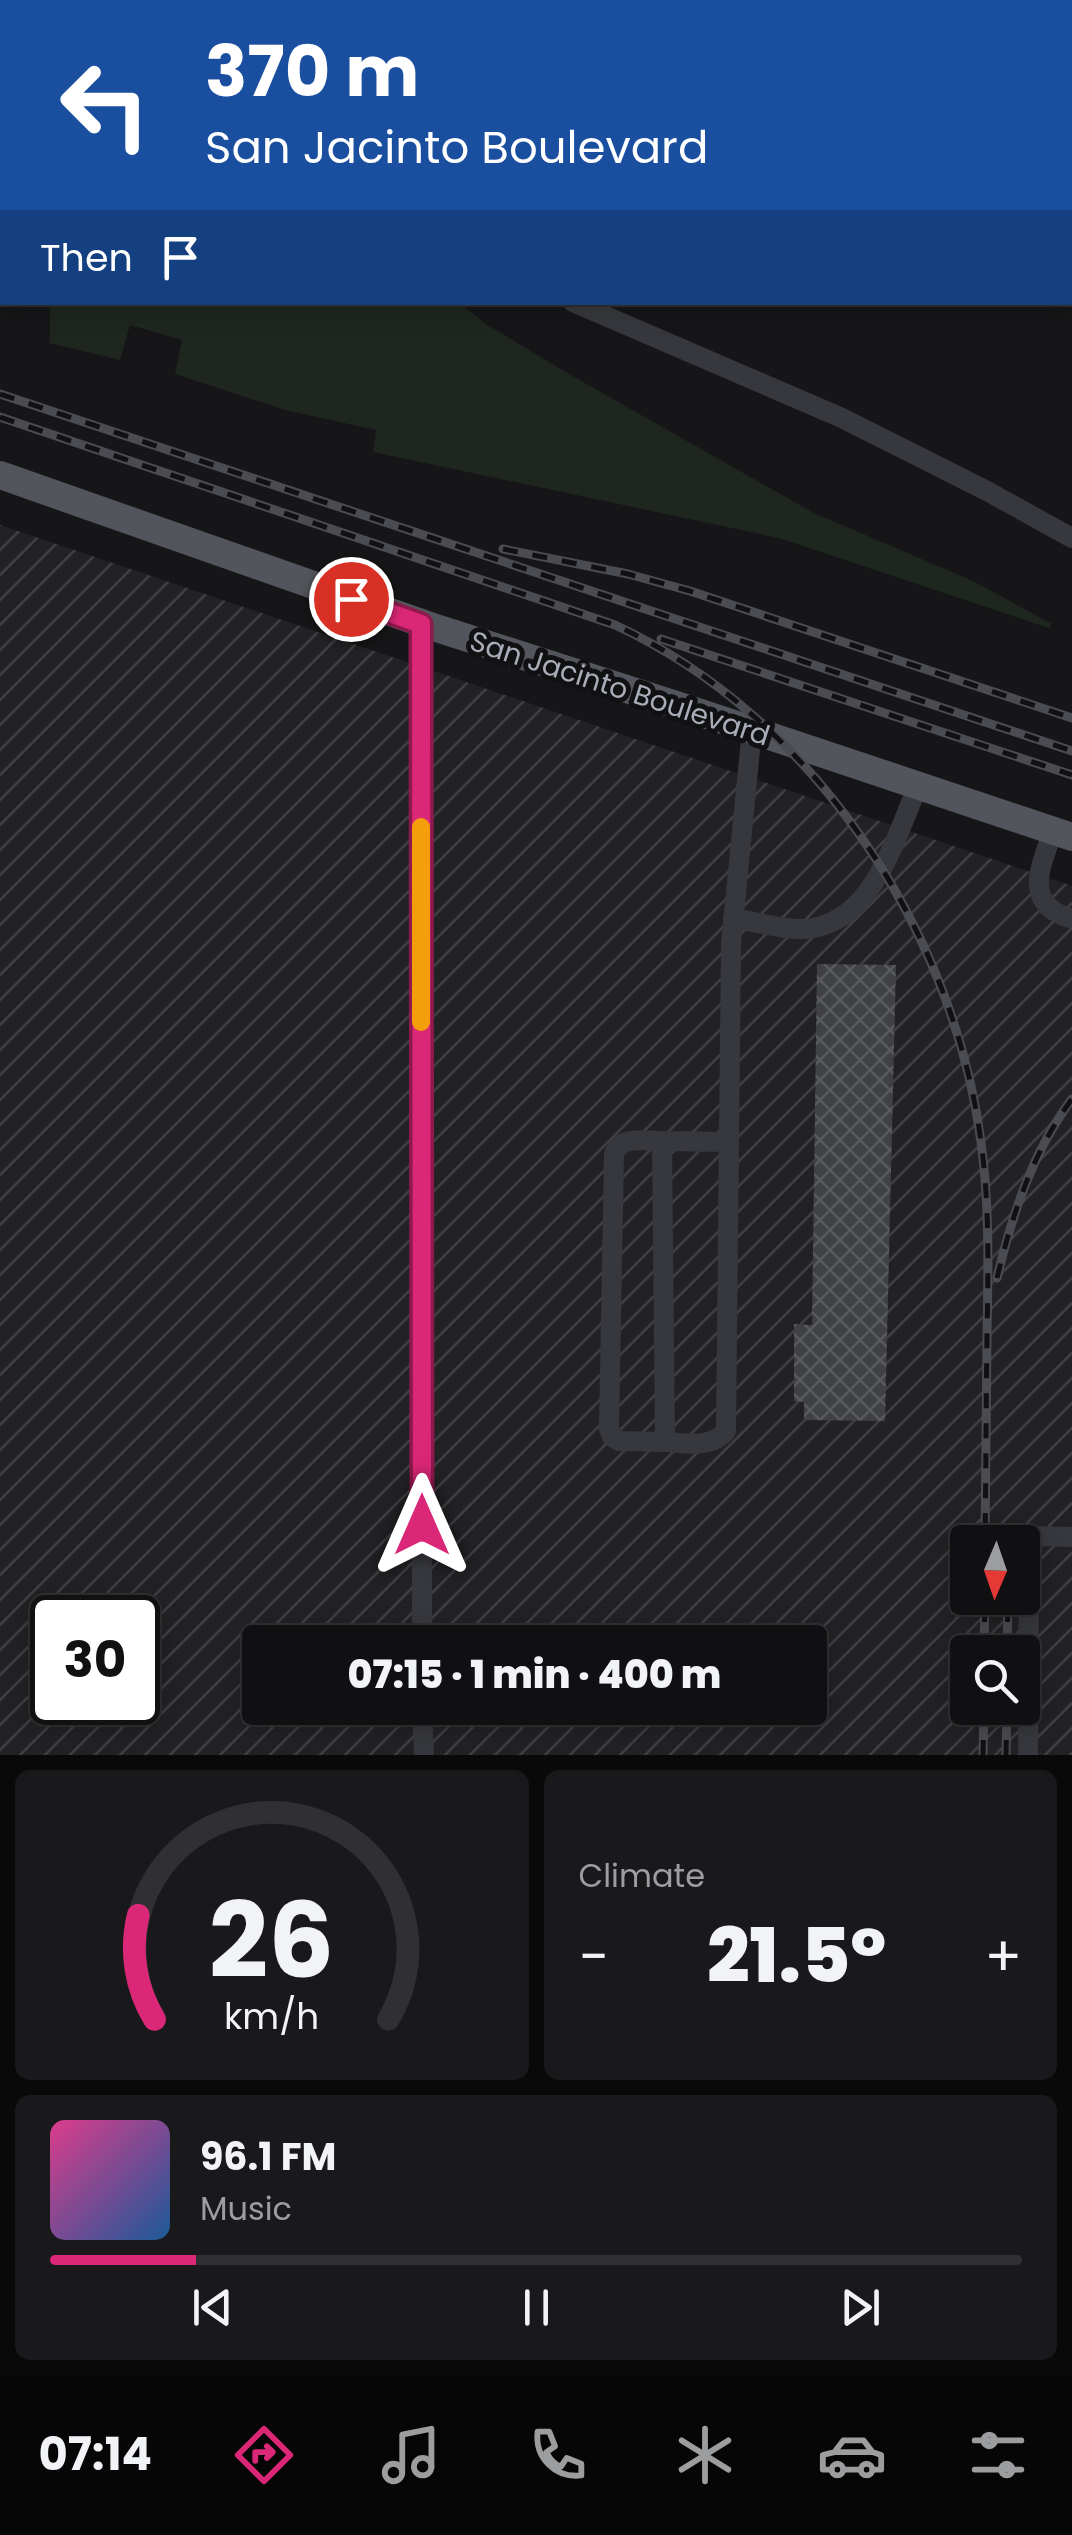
<!DOCTYPE html>
<meta charset="utf-8">
<style>
:root{--surface:#101012;--page:#19191b;--text:#f1f3f6;--muted:#9c9d9f;--line:#303032;--accent:#db2777}
body{margin:0;font-family:Poppins,sans-serif;background:var(--page);color:var(--text);height:100vh;display:flex;flex-direction:column;font-size:38px;white-space:nowrap}
*{box-sizing:border-box;margin:0}
p{font-size:32px;color:var(--muted)}
.icon{flex:none;width:55px;height:55px;fill:none;stroke:currentColor;stroke-width:2;stroke-linecap:round;stroke-linejoin:round}
.map{position:relative;height:1755px;overflow:hidden}
.panel{display:flex;flex-direction:column;gap:15px;padding:15px;background:#09090a;flex:1}
.panel>*{flex:none}
.banner{position:absolute;left:0px;top:0px;width:1072px;height:305px;box-shadow:0 5px 25px #0003,0 0 0 2px var(--line);background:#1a4fa0;color:#fff;overflow:hidden}
.needle{width:65px;rotate:182deg}
.controls{position:absolute;left:950px;top:1525px;display:grid;gap:20px}
.controls a{display:grid;place-items:center;width:90px;height:90px;border-radius:10px;background:var(--surface);box-shadow:0 5px 25px #0003,0 0 0 2px var(--line);font-size:50px}
.speed{position:absolute;left:30px;top:1595px;display:flex;gap:20px;font-size:50px;font-weight:700;text-align:center}
.speed>*{display:grid;place-content:center;width:130px;height:130px;border-radius:50%;background:var(--surface);box-shadow:0 5px 25px #0003,0 0 0 2px var(--line);line-height:1}
.speed .limit{border:5px solid #111;border-radius:15px;background:#fff;color:#111}
.pin{position:absolute;display:grid;place-items:center;width:85px;height:85px;color:#fff;margin:-42px;border:5px solid #fff;border-radius:50%;box-shadow:0 2px 10px #0007}
.me{position:absolute;width:110px;margin:-55px;rotate:0deg;stroke-linejoin:round;filter:drop-shadow(0 0 8px #0008)}
.turn{display:flex;align-items:center;gap:35px;height:210px;padding:0 40px;font-size:45px}
.turn .icon{width:130px;height:130px;stroke-width:2.5}
.turn b{display:block;font-size:70px;line-height:85px}
.then{display:flex;align-items:center;height:95px;padding:0 40px;background:#0003;gap:20px;font-size:38px}
.big{font-size:75px;font-weight:800;line-height:1.1}
.panel .card{flex:1;display:flex;flex-direction:column;justify-content:center;gap:15px;min-width:0;padding:0 35px;border-radius:15px;background:var(--page)}
.panel .dial{align-items:center;gap:0}
.dial svg{height:260px;overflow:visible;fill:none;stroke:var(--line);stroke-width:7;stroke-linecap:round;text-anchor:middle}
.dial text{fill:var(--text);stroke:none}
.song{display:flex;align-items:center;gap:30px}
.cover{width:120px;height:120px;border-radius:15px;background:linear-gradient(135deg,hsl(330 70% 55%),hsl(210 70% 35%))}
.played{height:10px;border-radius:5px;background:linear-gradient(90deg,var(--accent) 15%,var(--line) 15%)}
.keys{display:flex;justify-content:space-around;direction:ltr}
.heat{display:flex;justify-content:space-between;align-items:center;font-size:55px;direction:ltr}
.panel .tiles{flex:1;display:grid;gap:15px;grid-template-columns:1fr 1fr}
.card:last-child{grid-column:span 2}
.trip{position:absolute;left:242px;top:1625px;width:585px;height:100px;border-radius:10px;background:var(--surface);box-shadow:0 5px 25px #0003,0 0 0 2px var(--line);font-weight:800;line-height:100px;text-align:center}
.menu{display:flex;height:160px;justify-content:space-around;align-items:center;background:#060607;color:var(--muted)}
.menu .icon{width:70px;height:70px}
.menu .selected{color:var(--accent)}
.menu b{font-size:45px;color:var(--text)}
.map>svg:first-child{display:block}
.industrial{fill:url(#industrial-furrows);fill-rule:evenodd}
.green{fill:#1e261f}
.building{fill:url(#building-cross-hatch)}
.lines{fill:none;stroke-linecap:round;stroke-linejoin:round}
.minor{stroke:#37383d;stroke-width:20}
.major{stroke:#53555c;stroke-width:28}
.rail-casing{stroke:#4a4c52;stroke-width:9}
.rail{stroke:#111113;stroke-width:5;stroke-dasharray:15;stroke-linecap:butt}
.route-casing{stroke:#8e194d;stroke-width:25}
.route{stroke:#db2777;stroke-width:18}
.slow{stroke:#f59e0b;stroke-width:18}
.labels{text-anchor:middle;stroke-width:10;stroke-linejoin:round;paint-order:stroke}
.street-label{font-size:28px;fill:#a8adb8;stroke:#111113}
</style>
<div class="map">
<svg width="1072" height="1755" viewBox="0 0 1072 1755">
<defs>
<pattern id="industrial-furrows" width="10" height="10" patternUnits="userSpaceOnUse" patternTransform="scale(2.5)"><rect width="10" height="10" fill="#222225"/><path d="M-1 1l2-2M0 10L10 0M9 11l2-2" fill="none" stroke="#3f3f43"/></pattern>
<pattern id="building-cross-hatch" width="8" height="8" patternUnits="userSpaceOnUse" patternTransform="scale(2.5)"><rect width="8" height="8" fill="#404145"/><path d="M0 0l8 8M0 8l8-8" fill="none" stroke="#595a5e"/></pattern>
</defs>
<rect width="100%" height="100%" fill="#161618"/>
<path class="industrial" d="M0 525 1072 886V1755H0ZM968 1542H1022V1598H968ZM52 1618H138V1702H52ZM260 1642H810V1708H260ZM968 1652H1022V1708H968Z"/>
<path class="green" d="M54 0H251L252 2H54Z
M291 0H461L462 2H292Z
M980 0H1072V105H1070V2H981Z
M50 303H460L486 324 569 374 814 513 973 581 1052 624 1049 628 779 538 373 452 376 430 285 410 175 374 182 340 130 325 120 360 50 343Z"/>
<path class="building" d="M817 964 896 965 885 1421 804 1420V1402L794 1401V1324L812 1325Z"/>
<g class="lines">
<path class="minor" d="M519 0 520 2
M958 0 959 2
M1070 115H1072
M0 137H2
M573 302 842 418 987 491 1072 538
M421 623 422 1642
M1053 831C1040 868 1022 904 1072 919
M733 918C753 921 784 930 803 929 873 926 894 839 918 786
M662 1141C645 1141 621 1135 614 1154L609 1429 612 1437 619 1441 665 1442
M729 1142 662 1141 665 1442C686 1443 711 1449 726 1431L731 944 752 729
M422 1708 424 1755
M1028 1755 1029 1536 1072 1537"/>
<path class="major" d="M0 475 430 626 692 710 1072 837"/>
<g class="rail-casing">
<path id="rail" d="M0 394 1072 751
M0 417 615 625C812 716 953 928 981 1142 990 1207 988 1273 987 1338 986 1406 986 1474 985 1542
M503 549 628 574 690 591 1072 718
M661 639 1072 775
M997 1278C1012 1215 1033 1151 1072 1099
M984 1652 985 1598
M1007 1652 1008 1598
M983 1755 984 1708
M1006 1755 1007 1708"/>
</g>
<use href="#rail" class="rail"/>
</g>
<g class="lines">
<g class="route-casing">
<path id="route" d="M351 599 421 624 422 1525"/>
</g>
<use href="#route" class="route"/>
<path class="slow" d="M421 827V1022"/>
</g>
<g class="labels">
<g class="street-label">
<text transform="translate(620 688) rotate(18)" y="10">San Jacinto Boulevard</text>
</g>
</g>
</svg>
<div class="controls">
<a><svg class="needle" viewBox="-14 -14 28 28"><path d="M0-13l5 13h-10z" fill="#e53935"/><path d="M0 13l5-13h-10z" fill="#9c9d9f"/></svg></a>
<a><svg class="icon" aria-label="search" viewBox="0 0 24 24"><circle cx="10" cy="10" r="6"/><path d="M15 15l6 6"/></svg></a>
</div>
<div class="speed"><div class="limit">30</div></div>
<div class="pin" style="left:351px;top:599px;background:#d93025"><svg class="icon" aria-label="arrive" viewBox="0 0 24 24"><path d="M6 21V4h12l-3 4 3 4H6"/></svg></div>
<svg class="me" style="left:422px;top:1525px" viewBox="-20 -20 40 40"><path d="M0-17L14 15 0 8-14 15z" fill="#db2777" stroke="#fff" stroke-width="4"/></svg>
<div class="trip">07:15 · 1 min · 400 m</div>
<div class="banner">
<div class="turn"><svg class="icon" aria-label="left" viewBox="0 0 24 24"><path d="M17 20v-9H6M10 6l-5 5 5 5"/></svg><div><b>370 m</b>San Jacinto Boulevard</div></div>
<div class="then">Then<svg class="icon" aria-label="arrive" viewBox="0 0 24 24"><path d="M6 21V4h12l-3 4 3 4H6"/></svg></div>
</div>
</div>
<section class="panel">
<div class="tiles">
<div class="card dial"><svg viewBox="0 0 100 80">
<path d="M14 69A42 42 0 1 1 86 69"/>
<path d="M14 69A42 42 0 0 1 9 37" stroke="#db2777"/>
<text x="50" y="56" font-size="32" font-weight="700">26</text>
<text x="50" y="72" font-size="11">km/h</text>
</svg></div>
<div class="card"><p>Climate</p>
<div class="heat"><a>−</a><b class="big">21.5°</b><a>+</a></div>
</div>
<div class="card">
<div class="song"><i class="cover"></i><div><b>96.1 FM</b><p>Music</p></div></div>
<div class="played"></div>
<div class="keys"><svg class="icon" aria-label="previous" viewBox="0 0 24 24"><path d="M18 5L8 12l10 7zM5 5v14"/></svg><svg class="icon" aria-label="pause" viewBox="0 0 24 24"><path d="M8 5v14M16 5v14"/></svg><svg class="icon" aria-label="next" viewBox="0 0 24 24"><path d="M6 5l10 7-10 7zM19 5v14"/></svg></div>
</div>
</div>
</section>
<nav class="menu">
<b>07:14</b>
<svg class="icon selected" aria-label="directions" viewBox="0 0 24 24"><path d="M12 3l9 9-9 9-9-9zM9 14v-3h6M13 9l2 2-2 2"/></svg>
<svg class="icon" aria-label="music" viewBox="0 0 24 24"><path d="M9 18V5l10-2v13"/><circle cx="6" cy="18" r="3"/><circle cx="16" cy="16" r="3"/></svg>
<svg class="icon" aria-label="phone" viewBox="0 0 24 24"><path d="M5 4h4l2 5-3 2q2 4 5 5l2-3 5 2v4C11 20 4 13 5 4z"/></svg>
<svg class="icon" aria-label="climate" viewBox="0 0 24 24"><path d="M12 3v18M4 7l16 10M4 17L20 7"/></svg>
<svg class="icon" aria-label="car" viewBox="0 0 24 24"><path d="M5 17H2v-5l4-1 3-4h7l3 4 3 1v5h-3M9 17h6M6 11h13"/><circle cx="7" cy="17" r="2"/><circle cx="17" cy="17" r="2"/></svg>
<svg class="icon" aria-label="filters" viewBox="0 0 24 24"><path d="M4 7h16M4 17h16"/><circle cx="9" cy="7" r="2"/><circle cx="15" cy="17" r="2"/></svg>
</nav>
